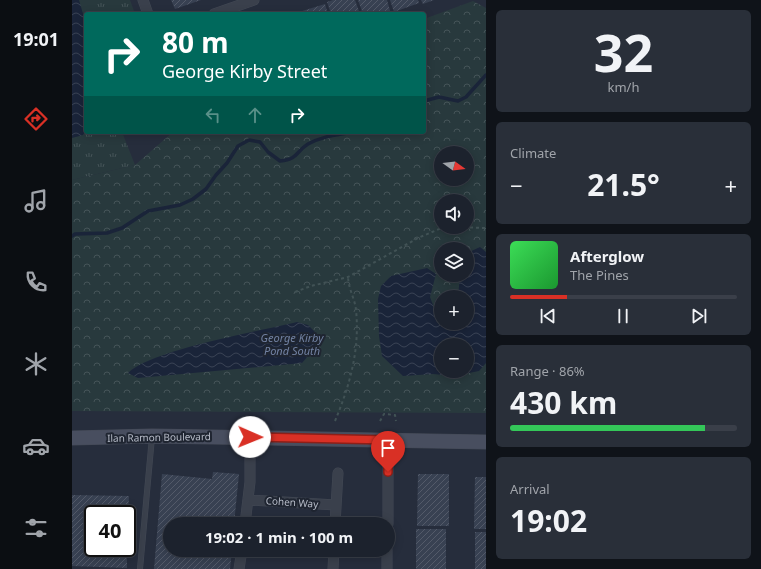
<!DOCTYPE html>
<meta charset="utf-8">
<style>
:root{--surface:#1c222d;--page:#292f39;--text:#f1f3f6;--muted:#a0a4aa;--line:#3a3f49;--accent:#d93025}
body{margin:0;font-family:"Noto Sans",sans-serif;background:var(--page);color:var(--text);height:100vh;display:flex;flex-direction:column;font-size:15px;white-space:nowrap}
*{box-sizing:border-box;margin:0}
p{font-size:13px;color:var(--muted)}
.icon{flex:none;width:22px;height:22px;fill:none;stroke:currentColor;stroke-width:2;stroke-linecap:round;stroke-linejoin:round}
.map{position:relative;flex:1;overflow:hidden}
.sheet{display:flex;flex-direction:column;gap:10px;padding:10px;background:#0f1319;width:275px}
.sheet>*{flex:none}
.guide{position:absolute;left:12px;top:12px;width:342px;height:122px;border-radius:4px;box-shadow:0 2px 10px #0003,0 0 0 1px var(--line);background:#00695c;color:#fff;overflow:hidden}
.needle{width:26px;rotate:105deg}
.fabs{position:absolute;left:362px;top:146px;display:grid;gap:8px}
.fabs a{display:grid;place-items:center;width:40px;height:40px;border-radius:50%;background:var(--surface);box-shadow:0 2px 10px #0003,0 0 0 1px var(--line);font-size:20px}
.speed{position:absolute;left:12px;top:505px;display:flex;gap:8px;font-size:20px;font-weight:700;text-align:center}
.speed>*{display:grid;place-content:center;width:52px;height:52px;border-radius:50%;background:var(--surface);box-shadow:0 2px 10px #0003,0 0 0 1px var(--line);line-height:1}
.speed .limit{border:2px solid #111;border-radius:6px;background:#fff;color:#111}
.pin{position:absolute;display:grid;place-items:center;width:34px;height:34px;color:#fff;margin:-41px -17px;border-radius:50% 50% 50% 0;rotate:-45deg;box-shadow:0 0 4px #0007}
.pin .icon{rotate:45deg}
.me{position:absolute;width:44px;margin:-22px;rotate:91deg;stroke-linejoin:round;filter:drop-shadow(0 0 3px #0008)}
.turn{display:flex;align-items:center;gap:14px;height:84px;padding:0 12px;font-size:18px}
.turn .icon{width:52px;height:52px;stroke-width:2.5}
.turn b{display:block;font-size:28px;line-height:34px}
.lanes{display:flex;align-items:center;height:38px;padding:0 12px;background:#0003;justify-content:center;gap:20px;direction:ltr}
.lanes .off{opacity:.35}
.big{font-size:30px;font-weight:700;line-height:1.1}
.sheet .tile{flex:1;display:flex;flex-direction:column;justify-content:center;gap:6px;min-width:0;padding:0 14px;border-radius:6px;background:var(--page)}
.sheet .dial{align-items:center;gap:0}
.dial b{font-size:52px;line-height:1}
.song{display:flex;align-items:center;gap:12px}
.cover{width:48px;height:48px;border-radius:6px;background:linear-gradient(135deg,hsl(130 70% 55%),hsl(130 70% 35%))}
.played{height:4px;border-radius:2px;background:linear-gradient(90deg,var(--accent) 25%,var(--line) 25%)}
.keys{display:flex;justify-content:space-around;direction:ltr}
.heat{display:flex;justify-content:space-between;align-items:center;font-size:22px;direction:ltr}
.charge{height:6px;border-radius:3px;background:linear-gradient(90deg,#34c759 86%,var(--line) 0)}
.trip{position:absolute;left:91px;top:517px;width:232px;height:40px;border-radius:20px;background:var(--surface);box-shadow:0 2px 10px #0003,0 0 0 1px var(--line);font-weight:700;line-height:40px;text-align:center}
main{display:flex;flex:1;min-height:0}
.menu{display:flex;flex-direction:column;width:72px;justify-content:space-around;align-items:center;background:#0b0e12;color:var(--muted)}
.menu .icon{width:28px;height:28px}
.menu .on{color:var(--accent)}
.menu b{font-size:18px;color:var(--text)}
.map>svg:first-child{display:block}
.grass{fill:url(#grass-tufts)}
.forest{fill:url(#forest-crowns);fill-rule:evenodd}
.water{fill:url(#water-waves);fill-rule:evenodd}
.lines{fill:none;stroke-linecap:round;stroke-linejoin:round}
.stream{stroke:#1a2439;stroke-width:3.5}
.building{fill:url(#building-hatch)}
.lane-casing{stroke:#434955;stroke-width:6}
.street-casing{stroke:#434955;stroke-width:11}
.secondary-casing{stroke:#434955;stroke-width:15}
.path{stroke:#415255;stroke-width:2;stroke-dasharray:3 3;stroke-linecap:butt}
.lane{stroke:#3a404c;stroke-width:5}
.street{stroke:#3a404c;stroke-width:10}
.secondary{stroke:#484e5f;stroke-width:14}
.route-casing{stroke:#8d1f18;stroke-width:10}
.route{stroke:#d93025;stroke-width:7}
.labels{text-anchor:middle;stroke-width:4;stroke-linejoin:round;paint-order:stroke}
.street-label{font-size:10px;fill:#b6bbc7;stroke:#1f2531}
.water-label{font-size:11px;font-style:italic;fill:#7282a3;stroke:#1f2531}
</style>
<main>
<nav class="menu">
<b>19:01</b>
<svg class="icon on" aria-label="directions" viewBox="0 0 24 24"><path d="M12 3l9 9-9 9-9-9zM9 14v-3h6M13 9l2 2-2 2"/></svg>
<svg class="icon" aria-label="music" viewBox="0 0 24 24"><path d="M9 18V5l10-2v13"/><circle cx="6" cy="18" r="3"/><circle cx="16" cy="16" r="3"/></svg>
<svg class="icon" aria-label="phone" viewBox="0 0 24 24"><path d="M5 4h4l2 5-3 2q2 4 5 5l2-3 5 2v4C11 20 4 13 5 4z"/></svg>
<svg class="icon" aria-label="climate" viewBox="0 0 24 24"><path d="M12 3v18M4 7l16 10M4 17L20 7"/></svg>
<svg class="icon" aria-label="car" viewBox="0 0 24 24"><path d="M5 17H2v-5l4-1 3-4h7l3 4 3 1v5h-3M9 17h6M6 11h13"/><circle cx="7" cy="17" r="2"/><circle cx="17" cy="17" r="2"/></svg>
<svg class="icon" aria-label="filters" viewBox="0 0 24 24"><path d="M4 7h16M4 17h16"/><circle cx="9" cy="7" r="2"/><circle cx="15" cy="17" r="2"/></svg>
</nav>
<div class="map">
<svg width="414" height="569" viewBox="0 0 414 569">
<defs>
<pattern id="grass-tufts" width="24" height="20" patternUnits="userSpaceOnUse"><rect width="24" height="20" fill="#28393d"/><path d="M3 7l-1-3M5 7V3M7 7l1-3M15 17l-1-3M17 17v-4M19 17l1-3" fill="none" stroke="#455458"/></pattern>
<pattern id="forest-crowns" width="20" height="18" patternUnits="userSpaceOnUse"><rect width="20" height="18" fill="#28393d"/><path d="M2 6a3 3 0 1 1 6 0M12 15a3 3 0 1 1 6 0" fill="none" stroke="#455458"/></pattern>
<pattern id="water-waves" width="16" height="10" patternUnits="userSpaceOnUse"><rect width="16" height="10" fill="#1a2439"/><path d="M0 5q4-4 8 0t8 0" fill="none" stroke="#394254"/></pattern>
<pattern id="building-hatch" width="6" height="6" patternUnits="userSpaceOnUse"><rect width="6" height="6" fill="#384152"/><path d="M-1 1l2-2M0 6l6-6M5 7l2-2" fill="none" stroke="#535a69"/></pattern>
</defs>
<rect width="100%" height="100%" fill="#262d3c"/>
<path class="grass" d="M0 0H58L63 14H14V132H50L63 165 0 180Z"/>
<path class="forest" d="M401 1 414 8V413L0 411V180L63 165 101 132H352V19ZM369 153H395V179H369ZM369 201H395V227H369ZM369 249H395V275H369ZM369 297H395V323H369ZM369 345H395V371H369Z"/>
<path class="water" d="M0 0H7L14 24 12 96 14 101V130L11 135 0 138Z
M408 247 414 252V363L407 371 382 376 361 374 331 376 310 356 307 336 306 299 309 286 319 276 355 268 364 274 358 297 363 310 369 311V323H395V297H386L388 275H395V253ZM369 345H395V371H369Z
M225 322 236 325 243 332V348L230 363 66 378 56 373C79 350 189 331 225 322Z"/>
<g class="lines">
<path class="stream" d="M352 101 367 97 386 101 394 97 414 75
M0 236 3 234 35 233 50 228 76 211 108 205 121 199 134 189 144 175 155 163 166 146 177 140 188 142 196 152 208 161C227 159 223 152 236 144 250 136 266 135 281 132"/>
</g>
<path class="building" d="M99 0H129L103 9Z
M261 0H283L288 14H259L255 2Z
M286 0H315L319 14H291Z
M318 0H346L347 3 322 12Z
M349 0H362L351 4Z
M253 4 256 14H227V12Z
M141 472 167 474 162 524H98V550H160L158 569H82L90 474 140 479Z
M346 474H377V526H345Z
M403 477H414V529H402Z
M0 495 57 496 56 514H21V548H55V568L0 566Z
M344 529H374V569H344Z
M403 532H414V569H403Z"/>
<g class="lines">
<g class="lane-casing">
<path id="lane" d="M68 569 80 437"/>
</g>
<g class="street-casing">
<path id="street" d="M71 0 76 14
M142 14 182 0
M176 500 264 505
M173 524 178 482V437
M263 524 266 473
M316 524V439
M167 569 170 550
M261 569 262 550
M315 569V550"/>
</g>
<g class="secondary-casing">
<path id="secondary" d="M0 438 80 436 414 442"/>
</g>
<path class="path" d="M380 227 414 228
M223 292 239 286 276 277 346 238 372 227
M263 421C278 385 288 349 284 310 283 299 277 291 276 277
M308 421 312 414 323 415 324 421"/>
<use href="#lane" class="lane"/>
<use href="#street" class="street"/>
<use href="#secondary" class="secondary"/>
</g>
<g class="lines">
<g class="route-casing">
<path id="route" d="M178 437 316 440V472"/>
</g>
<use href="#route" class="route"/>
</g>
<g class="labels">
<g class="street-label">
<text transform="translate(87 437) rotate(-1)" y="4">Ilan Ramon Boulevard</text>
<text transform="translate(220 502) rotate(4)" y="4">Cohen Way</text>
</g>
<g class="water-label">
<text x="220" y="342">George Kirby<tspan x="220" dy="13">Pond South</tspan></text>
</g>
</g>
</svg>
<div class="fabs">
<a><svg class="needle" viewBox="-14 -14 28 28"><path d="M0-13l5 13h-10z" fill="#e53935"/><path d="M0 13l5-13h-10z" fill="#a0a4aa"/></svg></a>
<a><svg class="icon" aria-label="sound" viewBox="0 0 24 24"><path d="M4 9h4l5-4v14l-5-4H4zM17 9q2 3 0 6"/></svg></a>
<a><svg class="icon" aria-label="layers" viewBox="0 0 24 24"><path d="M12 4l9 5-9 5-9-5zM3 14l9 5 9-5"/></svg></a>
<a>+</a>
<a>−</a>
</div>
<div class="speed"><div class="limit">40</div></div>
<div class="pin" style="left:316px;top:472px;background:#d93025"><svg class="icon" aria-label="arrive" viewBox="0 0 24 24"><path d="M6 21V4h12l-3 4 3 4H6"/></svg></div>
<svg class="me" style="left:178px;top:437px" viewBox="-20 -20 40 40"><circle r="19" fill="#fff"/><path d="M0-13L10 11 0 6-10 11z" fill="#d93025"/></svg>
<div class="trip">19:02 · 1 min · 100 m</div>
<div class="guide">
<div class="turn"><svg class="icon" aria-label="right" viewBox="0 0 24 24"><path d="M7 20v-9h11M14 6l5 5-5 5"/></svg><div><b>80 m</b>George Kirby Street</div></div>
<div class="lanes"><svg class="icon off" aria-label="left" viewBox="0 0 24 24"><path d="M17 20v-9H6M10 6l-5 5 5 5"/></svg><svg class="icon off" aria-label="ahead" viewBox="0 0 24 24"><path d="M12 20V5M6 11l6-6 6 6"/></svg><svg class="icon" aria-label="right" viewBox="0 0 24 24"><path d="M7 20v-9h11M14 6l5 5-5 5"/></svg></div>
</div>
</div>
<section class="sheet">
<div class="tile dial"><b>32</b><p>km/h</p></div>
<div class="tile"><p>Climate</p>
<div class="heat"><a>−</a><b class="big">21.5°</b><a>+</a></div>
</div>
<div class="tile">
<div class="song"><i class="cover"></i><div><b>Afterglow</b><p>The Pines</p></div></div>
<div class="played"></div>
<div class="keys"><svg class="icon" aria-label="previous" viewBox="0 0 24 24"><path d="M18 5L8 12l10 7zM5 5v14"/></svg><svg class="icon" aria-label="pause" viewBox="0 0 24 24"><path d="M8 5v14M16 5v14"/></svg><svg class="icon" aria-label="next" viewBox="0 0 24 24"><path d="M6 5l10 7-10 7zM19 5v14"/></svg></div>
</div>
<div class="tile"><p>Range · 86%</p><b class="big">430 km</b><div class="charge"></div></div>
<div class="tile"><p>Arrival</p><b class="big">19:02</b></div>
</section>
</main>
